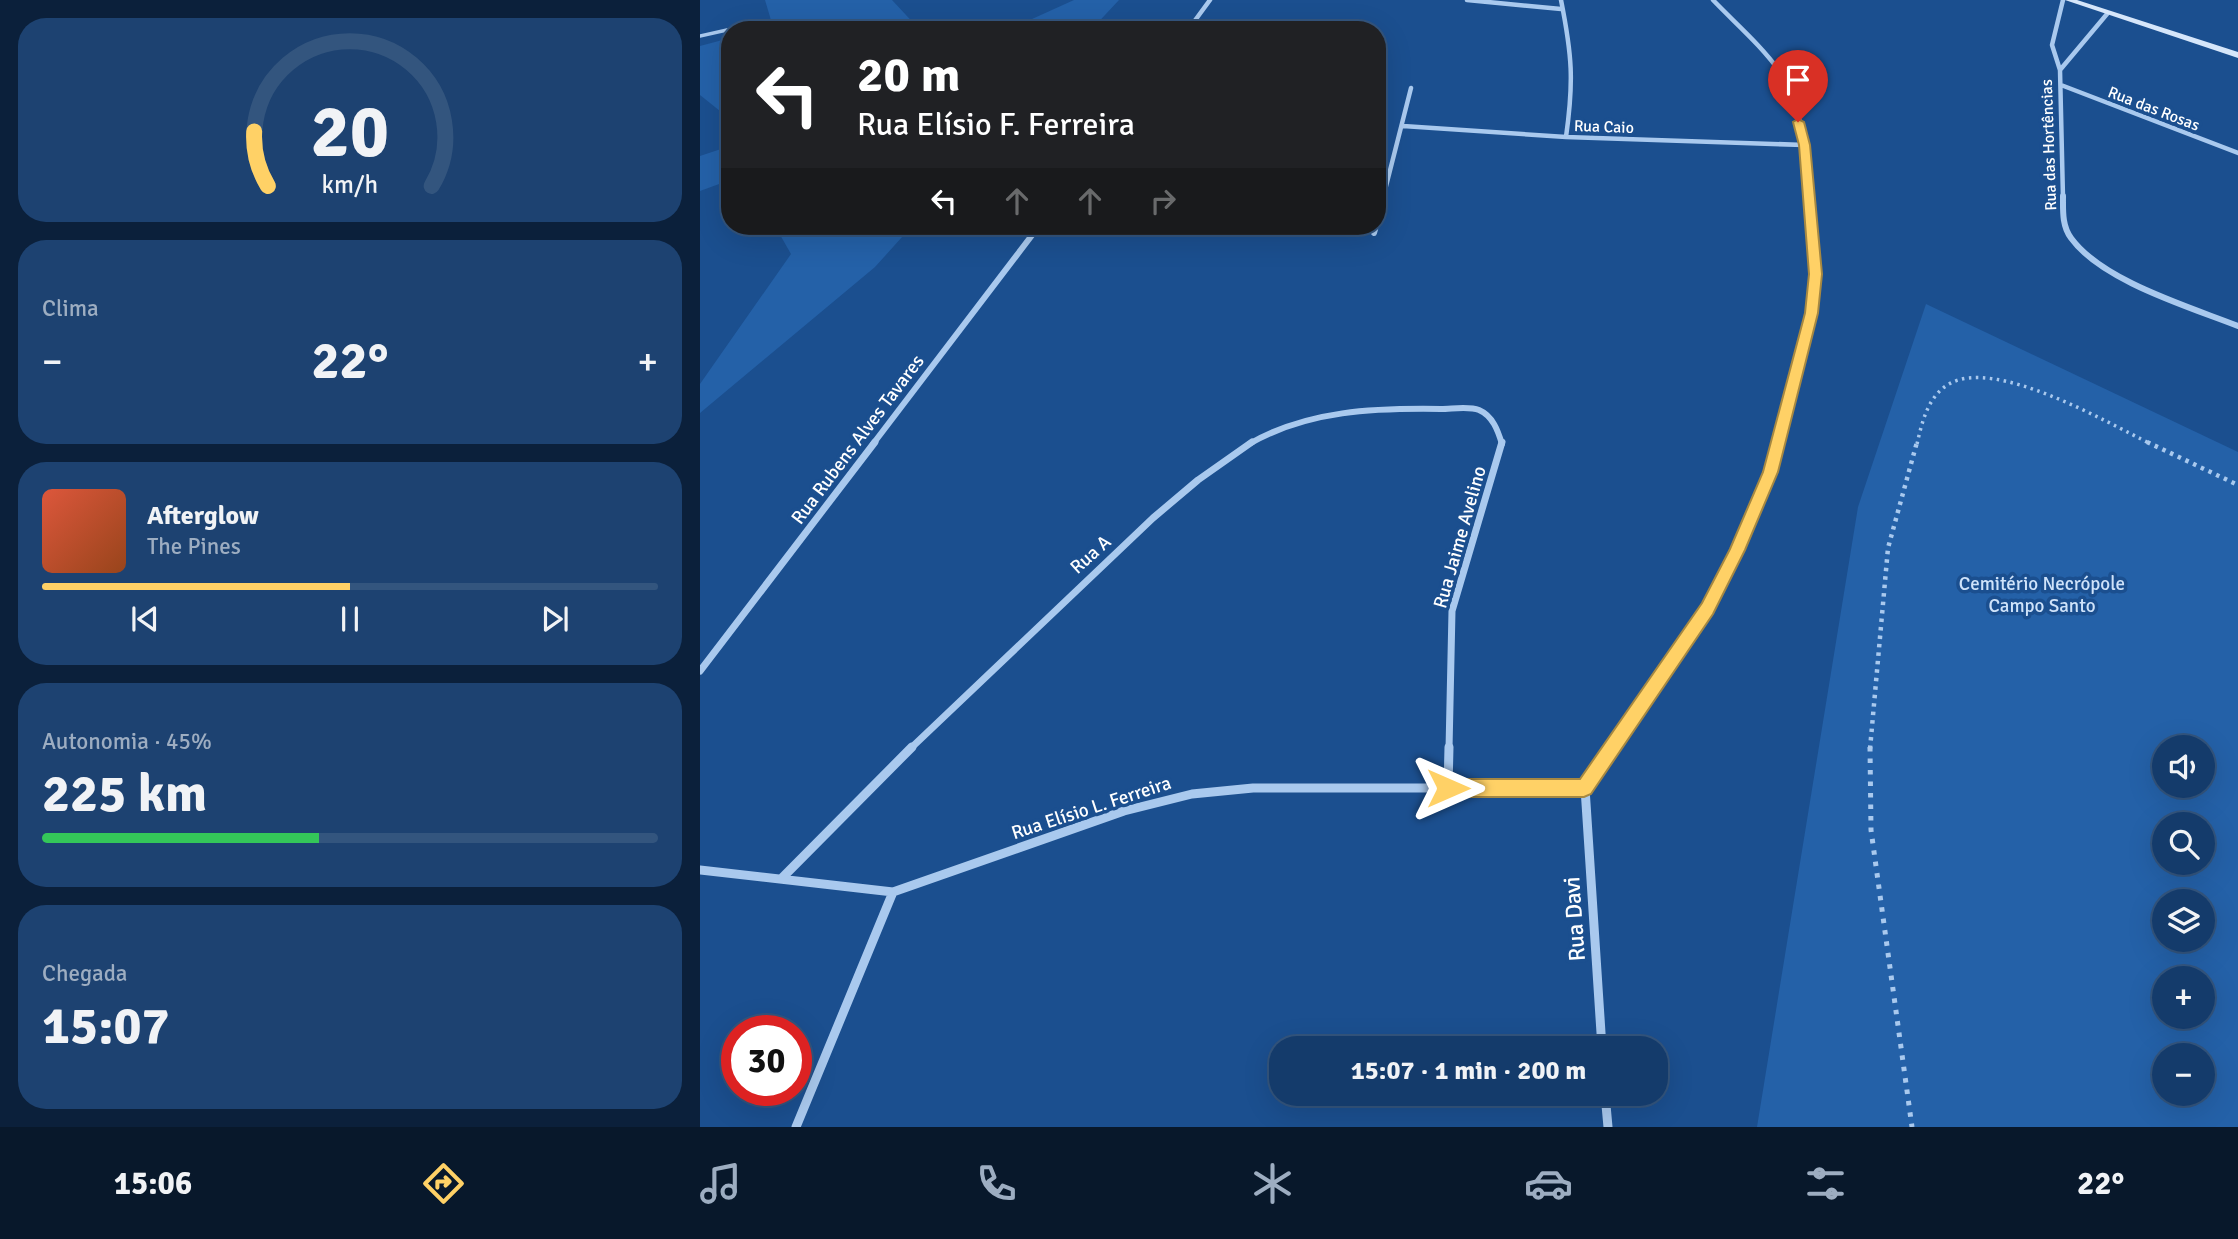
<!DOCTYPE html>
<html lang="pt">
<meta charset="utf-8">
<style>
:root{--surface:#143b6b;--page:#1d4271;--text:#f1f3f6;--muted:#9dadc1;--line:#33557e;--accent:#ffd166}
body{margin:0;font-family:Signika,sans-serif;background:var(--page);color:var(--text);height:100vh;display:flex;flex-direction:column;font-size:26px;white-space:nowrap}
*{box-sizing:border-box;margin:0}
p{font-size:23px;color:var(--muted)}
.icon{flex:none;width:38px;height:38px;fill:none;stroke:currentColor;stroke-width:2;stroke-linecap:round;stroke-linejoin:round}
.map{position:relative;flex:1;overflow:hidden}
.sheet{display:flex;flex-direction:column;gap:18px;padding:18px;background:#0b203b;width:700px}
.sheet>*{flex:none}
.hud{position:absolute;left:21px;top:21px;width:665px;height:214px;border-radius:28px;box-shadow:0 7px 28px #0002,0 0 0 2px var(--line);background:#202124;color:#fff;overflow:hidden}
.controls{position:absolute;left:1452px;top:735px;display:grid;gap:14px}
.controls a{display:grid;place-items:center;width:63px;height:63px;border-radius:50%;background:var(--surface);box-shadow:0 7px 28px #0002,0 0 0 2px var(--line);font-size:35px}
.speed{position:absolute;left:21px;top:1015px;display:flex;gap:14px;font-size:35px;font-weight:700;text-align:center}
.speed>*{display:grid;place-content:center;width:91px;height:91px;border-radius:50%;background:var(--surface);box-shadow:0 7px 28px #0002,0 0 0 2px var(--line);line-height:1}
.speed .limit{border:10px solid #d22;background:#fff;color:#111}
.pin{position:absolute;display:grid;place-items:center;width:60px;height:60px;color:#fff;margin:-72px -30px;border-radius:50% 50% 50% 0;rotate:-45deg;box-shadow:0 0 7px #0007}
.pin .icon{rotate:45deg}
.me{position:absolute;width:77px;margin:-38px;rotate:90deg;stroke-linejoin:round;filter:drop-shadow(0 0 5px #0008)}
.turn{display:flex;align-items:center;gap:24px;height:147px;padding:0 21px;font-size:32px}
.turn .icon{width:91px;height:91px;stroke-width:2.5}
.turn b{display:block;font-size:49px;line-height:60px}
.lanes{display:flex;align-items:center;height:66px;padding:0 21px;background:#0003;justify-content:center;gap:35px;direction:ltr}
.lanes .off{opacity:.35}
.big{font-size:52px;font-weight:700;line-height:1.1}
.sheet .widget{flex:1;display:flex;flex-direction:column;justify-content:center;gap:10px;min-width:0;padding:0 24px;border-radius:28px;background:var(--page)}
.sheet .dial{align-items:center;gap:0}
.dial svg{height:182px;overflow:visible;fill:none;stroke:var(--line);stroke-width:7;stroke-linecap:round;text-anchor:middle}
.dial text{fill:var(--text);stroke:none}
.song{display:flex;align-items:center;gap:21px}
.cover{width:84px;height:84px;border-radius:10px;background:linear-gradient(135deg,hsl(10 70% 55%),hsl(20 70% 35%))}
.played{height:7px;border-radius:4px;background:linear-gradient(90deg,var(--accent) 50%,var(--line) 50%)}
.keys{display:flex;justify-content:space-around;direction:ltr}
.heat{display:flex;justify-content:space-between;align-items:center;font-size:38px;direction:ltr}
.charge{height:10px;border-radius:5px;background:linear-gradient(90deg,#34c759 45%,var(--line) 0)}
.trip{position:absolute;left:569px;top:1036px;width:399px;height:70px;border-radius:28px;background:var(--surface);box-shadow:0 7px 28px #0002,0 0 0 2px var(--line);font-weight:700;line-height:70px;text-align:center}
.dock{display:flex;height:112px;justify-content:space-around;align-items:center;background:#08182b;color:var(--muted)}
.dock .icon{width:49px;height:49px}
.dock .active{color:var(--accent)}
.dock b{font-size:32px;color:var(--text)}
main{display:flex;flex:1;min-height:0}
.map>svg:first-child{display:block}
.green{fill:#2461a8;fill-rule:evenodd}
.lines{fill:none;stroke-linecap:round;stroke-linejoin:round}
.path-far2{stroke:#a9c9ee;stroke-width:3.5;stroke-dasharray:2.5 4.5;stroke-linecap:butt}
.path-far1{stroke:#a9c9ee;stroke-width:4.5;stroke-dasharray:3.5 5;stroke-linecap:butt}
.path{stroke:#a9c9ee;stroke-width:5;stroke-dasharray:4.5 7;stroke-linecap:butt}
.service{stroke:#a9c9ee;stroke-width:3.5}
.minor-far3{stroke:#a9c9ee;stroke-width:4.5}
.minor-far2{stroke:#a9c9ee;stroke-width:6}
.minor-far1{stroke:#a9c9ee;stroke-width:7}
.minor{stroke:#a9c9ee;stroke-width:9}
.secondary{fill:#d6e6fa;fill-rule:evenodd}
.route{fill:#ffd166;stroke:#a68842;stroke-width:2}
.labels{text-anchor:middle;stroke-width:7;stroke-linejoin:round;paint-order:stroke}
.far-street-label{font-size:16px;fill:#fff;stroke:#1b4f8f}
.street-label{font-size:19px;fill:#fff;stroke:#1b4f8f}
.park-label{font-size:19px;fill:#cfe3fa;stroke:#1b4f8f}
.near-street-label{font-size:23px;fill:#fff;stroke:#1b4f8f}
</style>
<main>
<section class="sheet">
<div class="widget dial"><svg viewBox="0 0 100 80">
<path d="M14 69A42 42 0 1 1 86 69"/>
<path d="M14 69A42 42 0 0 1 8 45" stroke="#ffd166"/>
<text x="50" y="56" font-size="32" font-weight="700">20</text>
<text x="50" y="72" font-size="11">km/h</text>
</svg></div>
<div class="widget"><p>Clima</p>
<div class="heat"><a>−</a><b class="big">22°</b><a>+</a></div>
</div>
<div class="widget">
<div class="song"><i class="cover"></i><div><b>Afterglow</b><p>The Pines</p></div></div>
<div class="played"></div>
<div class="keys"><svg class="icon" aria-label="previous" viewBox="0 0 24 24"><path d="M18 5L8 12l10 7zM5 5v14"/></svg><svg class="icon" aria-label="pause" viewBox="0 0 24 24"><path d="M8 5v14M16 5v14"/></svg><svg class="icon" aria-label="next" viewBox="0 0 24 24"><path d="M6 5l10 7-10 7zM19 5v14"/></svg></div>
</div>
<div class="widget"><p>Autonomia · 45%</p><b class="big">225 km</b><div class="charge"></div></div>
<div class="widget"><p>Chegada</p><b class="big">15:07</b></div>
</section>
<div class="map">
<svg width="1538" height="1127" viewBox="0 0 1538 1127">
<rect width="100%" height="100%" fill="#1b4f8f"/>
<path class="green" d="M65 0H192L220 30H63L73 27Z
M374 0H419L391 30H308Z
M30 38V119L0 95V46Z
M30 146V180L0 191V156Z
M75 226H212L175 267 0 413V384L91 254Z
M1226 304 1538 452V1127H1057L1158 507ZM1503 747V786H1465V747ZM1503 824V863H1465V824ZM1503 901V940H1465V901ZM1503 978V1017H1465V978ZM1465 1055H1503V1094H1465Z"/>
<g class="lines">
<path class="path-far2" d="M1217 444C1222 422 1228 396 1249 384 1295 357 1406 422 1451 444"/>
<path class="path-far1" d="M1447 442 1538 485
M1170 749 1188 548 1217 442"/>
<path class="path" d="M1170 747 1171 830 1212 1127"/>
<path class="service" d="M0 36 58 23"/>
<path class="minor-far3" d="M767 0 861 9
M861 0C872 55 874 81 866 137
M1013 0C1035 23 1062 46 1080 72 1104 107 1105 157 1109 198
M488 30 510 0
M1360 70 1407 14
M1361 85 1538 153
M703 126 866 137 1104 145
M683 198 711 88
M1363 198 1360 70 1352 45 1363 0"/>
<path class="minor-far2" d="M1363 196C1363 211 1362 226 1371 238 1402 281 1490 307 1538 326
M677 222 683 196
M674 233 676 226
M173 444 339 226
M549 444C608 410 675 408 741 409 752 409 769 406 779 410 793 416 798 431 802 444
M1078 444 1112 313 1115 274 1108 196"/>
<path class="minor-far1" d="M0 671 175 442
M210 749 453 518 498 480 552 442
M749 749 752 611 802 442
M912 749C978 652 1048 557 1078 442"/>
<path class="minor" d="M748 788 749 747
M885 788 913 747
M885 788 902 1048
M0 870 193 892 424 811 492 794 553 788H885
M81 879 212 747
M905 1094 908 1127
M96 1127 193 892"/>
<path class="secondary" d="M1365 0H1377L1538 52V58Z"/>
</g>
<path class="route" d="M1098 119 1104 122 1110 145 1122 274 1118 313 1078 472 1045 550 1013 614 891 794 884 797H748L741 794 738 788 741 782 748 779H880L1002 603 1030 549 1063 472 1105 313 1109 274 1099 145 1093 122Z"/>
<g class="labels">
<g class="far-street-label">
<text transform="translate(1454 108) rotate(21)" y="6">Rua das Rosas</text>
<text transform="translate(904 126) rotate(2)" y="6">Rua Caio</text>
<text transform="translate(1348 145) rotate(-92)" y="6">Rua das Hortências</text>
</g>
<g class="street-label">
<text transform="translate(157 439) rotate(-53)" y="7">Rua Rubens Alves Tavares</text>
<text transform="translate(759 537) rotate(-74)" y="7">Rua Jaime Avelino</text>
<text transform="translate(390 554) rotate(-42)" y="7">Rua A</text>
<text transform="translate(391 807) rotate(-18)" y="7">Rua Elísio L. Ferreira</text>
</g>
<g class="park-label">
<text x="1342" y="590">Cemitério Necrópole<tspan x="1342" dy="22">Campo Santo</tspan></text>
</g>
<g class="near-street-label">
<text transform="translate(874 919) rotate(-94)" y="8">Rua Davi</text>
</g>
</g>
</svg>
<div class="controls">
<a><svg class="icon" aria-label="sound" viewBox="0 0 24 24"><path d="M4 9h4l5-4v14l-5-4H4zM17 9q2 3 0 6"/></svg></a>
<a><svg class="icon" aria-label="search" viewBox="0 0 24 24"><circle cx="10" cy="10" r="6"/><path d="M15 15l6 6"/></svg></a>
<a><svg class="icon" aria-label="layers" viewBox="0 0 24 24"><path d="M12 4l9 5-9 5-9-5zM3 14l9 5 9-5"/></svg></a>
<a>+</a>
<a>−</a>
</div>
<div class="speed"><div class="limit">30</div></div>
<div class="pin" style="left:1098px;top:122px;background:#d93025"><svg class="icon" aria-label="arrive" viewBox="0 0 24 24"><path d="M6 21V4h12l-3 4 3 4H6"/></svg></div>
<svg class="me" style="left:748px;top:788px" viewBox="-20 -20 40 40"><path d="M0-17L14 15 0 8-14 15z" fill="#ffd166" stroke="#fff" stroke-width="4"/></svg>
<div class="trip">15:07 · 1 min · 200 m</div>
<div class="hud">
<div class="turn"><svg class="icon" aria-label="left" viewBox="0 0 24 24"><path d="M17 20v-9H6M10 6l-5 5 5 5"/></svg><div><b>20 m</b>Rua Elísio F. Ferreira</div></div>
<div class="lanes"><svg class="icon" aria-label="left" viewBox="0 0 24 24"><path d="M17 20v-9H6M10 6l-5 5 5 5"/></svg><svg class="icon off" aria-label="ahead" viewBox="0 0 24 24"><path d="M12 20V5M6 11l6-6 6 6"/></svg><svg class="icon off" aria-label="ahead" viewBox="0 0 24 24"><path d="M12 20V5M6 11l6-6 6 6"/></svg><svg class="icon off" aria-label="right" viewBox="0 0 24 24"><path d="M7 20v-9h11M14 6l5 5-5 5"/></svg></div>
</div>
</div>
</main>
<nav class="dock">
<b>15:06</b>
<svg class="icon active" aria-label="directions" viewBox="0 0 24 24"><path d="M12 3l9 9-9 9-9-9zM9 14v-3h6M13 9l2 2-2 2"/></svg>
<svg class="icon" aria-label="music" viewBox="0 0 24 24"><path d="M9 18V5l10-2v13"/><circle cx="6" cy="18" r="3"/><circle cx="16" cy="16" r="3"/></svg>
<svg class="icon" aria-label="phone" viewBox="0 0 24 24"><path d="M5 4h4l2 5-3 2q2 4 5 5l2-3 5 2v4C11 20 4 13 5 4z"/></svg>
<svg class="icon" aria-label="climate" viewBox="0 0 24 24"><path d="M12 3v18M4 7l16 10M4 17L20 7"/></svg>
<svg class="icon" aria-label="car" viewBox="0 0 24 24"><path d="M5 17H2v-5l4-1 3-4h7l3 4 3 1v5h-3M9 17h6M6 11h13"/><circle cx="7" cy="17" r="2"/><circle cx="17" cy="17" r="2"/></svg>
<svg class="icon" aria-label="filters" viewBox="0 0 24 24"><path d="M4 7h16M4 17h16"/><circle cx="9" cy="7" r="2"/><circle cx="15" cy="17" r="2"/></svg>
<b>22°</b>
</nav>
